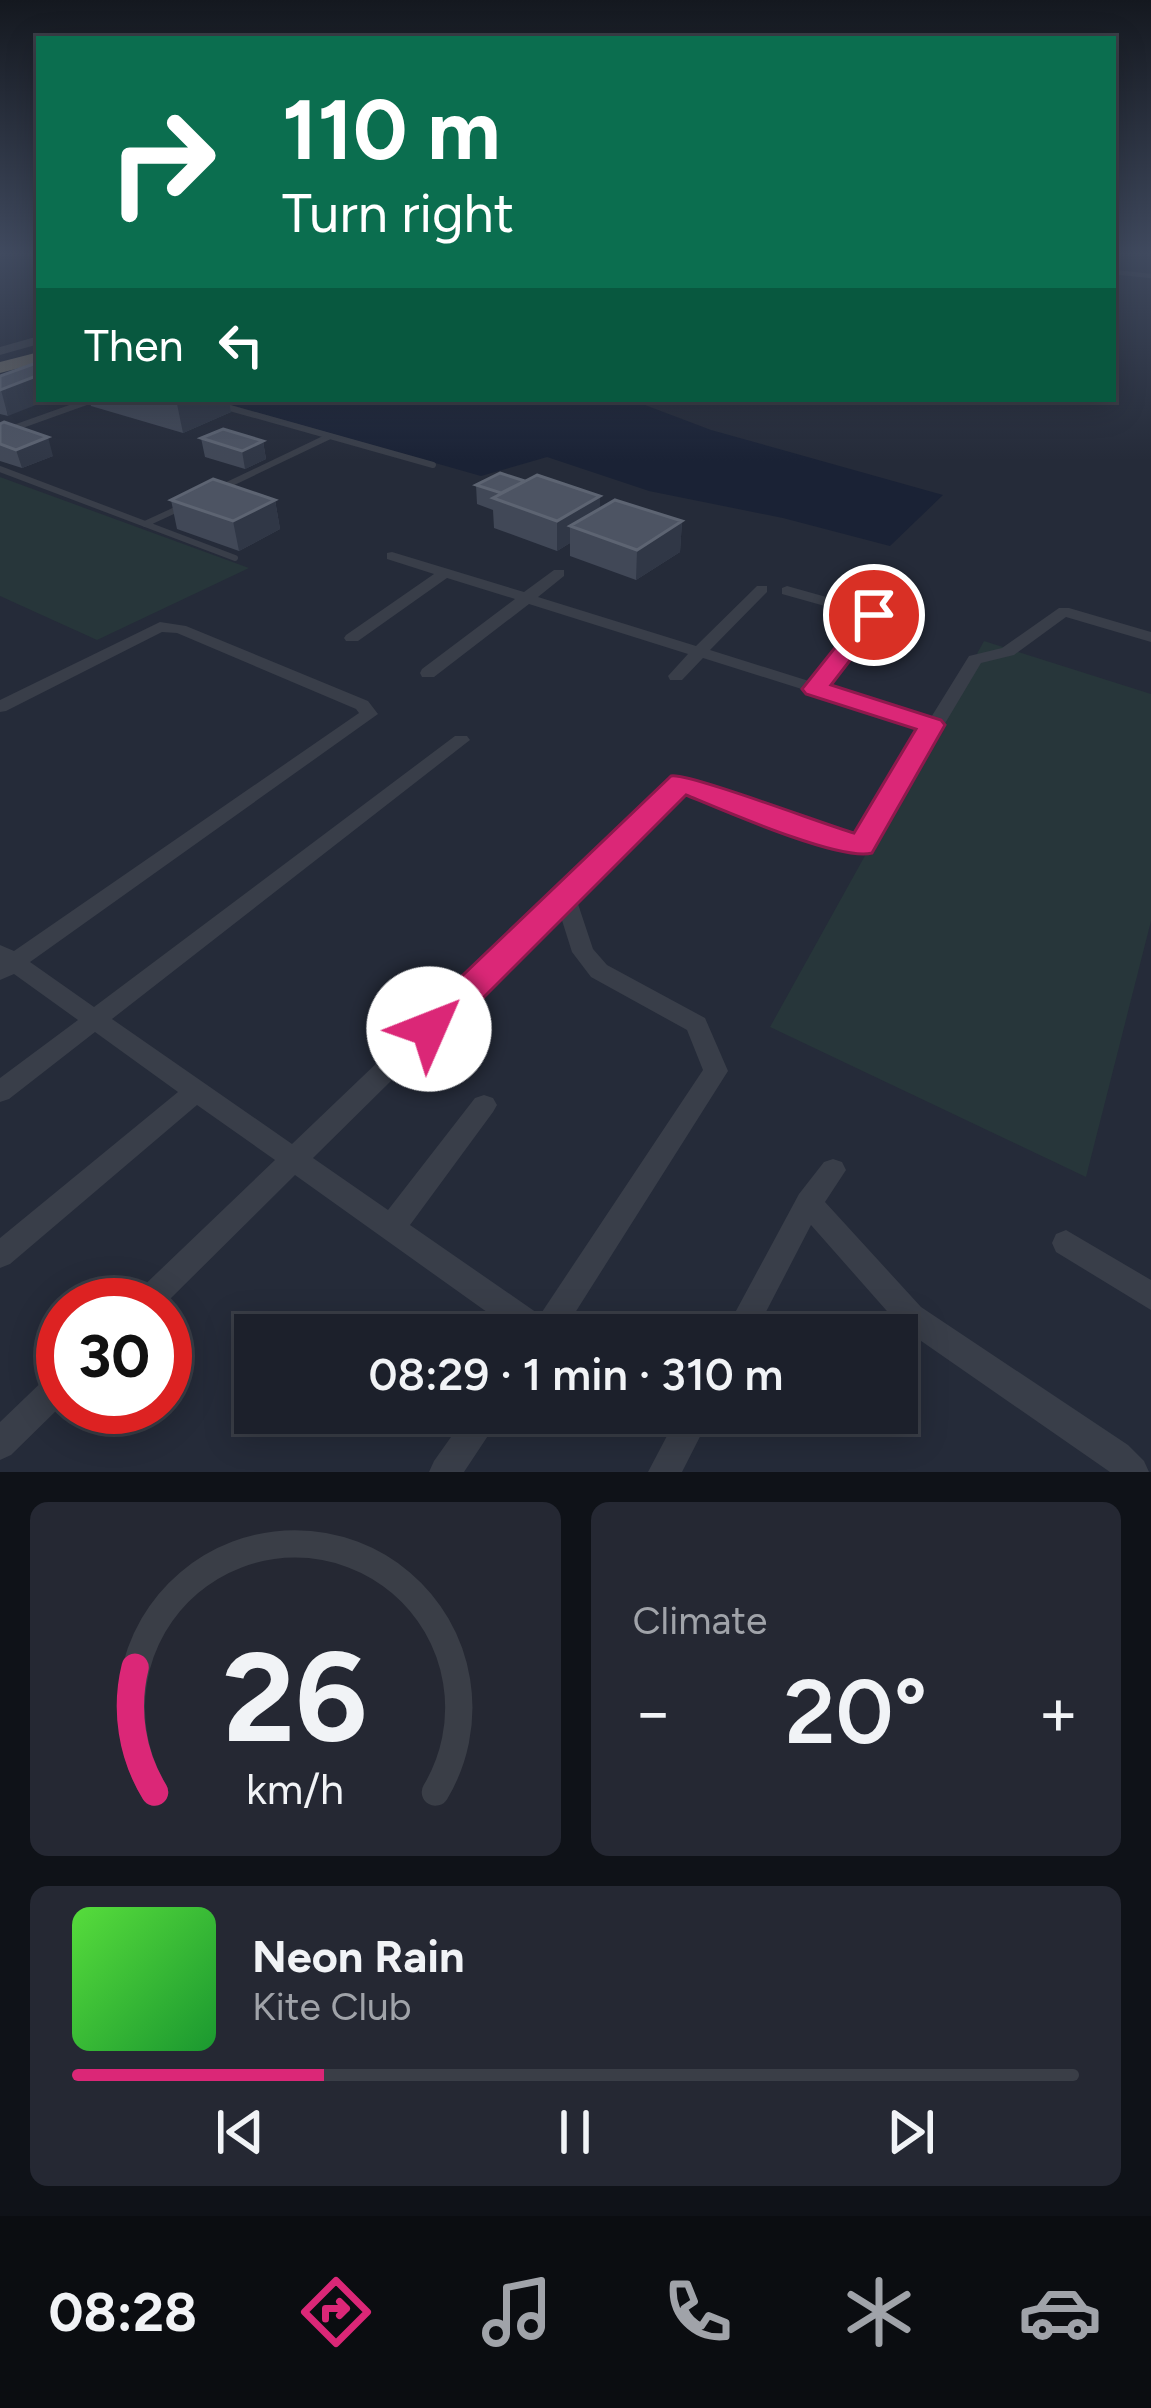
<!DOCTYPE html>
<meta charset="utf-8">
<style>
:root{--surface:#1c202b;--page:#252833;--text:#f1f3f6;--muted:#a0a3a9;--line:#3a3e47;--accent:#db2777}
body{margin:0;font-family:Figtree,sans-serif;background:var(--page);color:var(--text);height:100vh;display:flex;flex-direction:column;font-size:45px;white-space:nowrap}
*{box-sizing:border-box;margin:0}
p{font-size:39px;color:var(--muted)}
.icon{flex:none;width:66px;height:66px;fill:none;stroke:currentColor;stroke-width:2;stroke-linecap:round;stroke-linejoin:round}
.map{position:relative;height:1472px;overflow:hidden}
.drawer{display:flex;flex-direction:column;gap:30px;padding:30px;background:#0f1218;flex:1}
.drawer>*{flex:none}
.guide{position:absolute;left:36px;top:36px;width:1080px;height:366px;border-radius:0px;box-shadow:0 6px 30px #0003,0 0 0 3px var(--line);background:#0b6e4f;color:#fff;overflow:hidden}
.speed{position:absolute;left:36px;top:1278px;display:flex;gap:24px;font-size:60px;font-weight:700;text-align:center}
.speed>*{display:grid;place-content:center;width:156px;height:156px;border-radius:50%;background:var(--surface);box-shadow:0 6px 30px #0003,0 0 0 3px var(--line);line-height:1}
.speed .limit{border:18px solid #d22;background:#fff;color:#111}
.pin{position:absolute;display:grid;place-items:center;width:102px;height:102px;color:#fff;margin:-51px;border:6px solid #fff;border-radius:50%;box-shadow:0 3px 12px #0007}
.me{position:absolute;width:132px;margin:-66px;rotate:46deg;stroke-linejoin:round;filter:drop-shadow(0 0 9px #0008)}
.turn{display:flex;align-items:center;gap:42px;height:252px;padding:0 48px;font-size:54px}
.turn .icon{width:156px;height:156px;stroke-width:2.5}
.turn b{display:block;font-size:84px;line-height:102px}
.then{display:flex;align-items:center;height:114px;padding:0 48px;background:#0003;gap:24px;font-size:45px}
.big{font-size:90px;font-weight:600;line-height:1.1}
.drawer .card{flex:1;display:flex;flex-direction:column;justify-content:center;gap:18px;min-width:0;padding:0 42px;border-radius:18px;background:var(--page)}
.drawer .dial{align-items:center;gap:0}
.dial svg{height:312px;overflow:visible;fill:none;stroke:var(--line);stroke-width:7;stroke-linecap:round;text-anchor:middle}
.dial text{fill:var(--text);stroke:none}
.song{display:flex;align-items:center;gap:36px}
.cover{width:144px;height:144px;border-radius:18px;background:linear-gradient(135deg,hsl(110 70% 55%),hsl(130 70% 35%))}
.played{height:12px;border-radius:6px;background:linear-gradient(90deg,var(--accent) 25%,var(--line) 25%)}
.keys{display:flex;justify-content:space-around;direction:ltr}
.heat{display:flex;justify-content:space-between;align-items:center;font-size:66px;direction:ltr}
.drawer .tiles{flex:1;display:grid;gap:30px;grid-template-columns:1fr 1fr}
.card:last-child{grid-column:span 2}
.trip{position:absolute;left:234px;top:1314px;width:684px;height:120px;border-radius:0px;background:var(--surface);box-shadow:0 6px 30px #0003,0 0 0 3px var(--line);font-weight:600;line-height:120px;text-align:center}
.dock{display:flex;height:192px;justify-content:space-around;align-items:center;background:#0b0d11;color:var(--muted)}
.dock .icon{width:84px;height:84px}
.dock .selected{color:var(--accent)}
.dock b{font-size:54px;color:var(--text)}
.map>svg:first-child{display:block}
.green{fill:#27363a}
.water{fill:#1a2235}
.lines{fill:none;stroke-linecap:round;stroke-linejoin:round}
.service-far1{stroke:#393e49;stroke-width:4.5}
.service{stroke:#393e49;stroke-width:6}
.minor{fill:#393e49;fill-rule:evenodd}
.tertiary{fill:#393e49;fill-rule:evenodd}
.trunk{fill:#626260;fill-rule:evenodd}
.wall{fill:#414857}
.shaded-wall{fill:#303746}
.building{fill:#4d5463;stroke:#5d6472;stroke-width:3}
.route{fill:#db2777;stroke:#8e194d;stroke-width:3}
</style>
<div class="map">
<svg width="1151" height="1472" viewBox="0 0 1151 1472">
<rect width="100%" height="100%" fill="#252b39"/>
<path class="green" d="M0 477 249 568 97 640 0 596Z
M984 641 1151 694V921L1086 1177 770 1027Z"/>
<path class="water" d="M210 399H629L711 430 943 495 890 546 783 518 649 491 547 457 481 476Z"/>
<g class="lines">
<path class="service-far1" d="M1113 272 1151 276"/>
<path class="service" d="M198 399 433 465
M0 433 95 399
M0 469 235 558
M221 488 330 436
M145 524 184 506"/>
<path class="minor" d="M392 552 524 592 554 570H564V576L538 597 696 646 757 586H767V592L710 650 812 682 864 617 782 594V588L787 586 880 612 882 615 880 618 826 686 930 719 969 656 1002 648 1059 608H1069L1151 632V642L1066 617 1014 655 981 663 869 851H855L748 817 685 790 576 898 593 949 607 965 705 1018 728 1071 561 1335H519L295 1175 164 1305H129L134 1295 275 1160 197 1105 10 1264 0 1268V1238L178 1092 95 1032 9 1099 0 1102V1078L78 1020 14 974 0 980V945L14 951 359 713 356 709 177 633 162 632 6 711 0 712V700L160 622 186 626 368 701 378 714 30 962 94 1007 455 736H467L470 740 112 1019 292 1144 675 778H689L762 809 857 838 925 728 703 658 682 680H670L668 676 688 654 529 604 434 677H422L420 673 422 669 515 599 447 578 358 641H346L344 638 346 635 434 574 387 559V553ZM560 914 572 952 591 977 687 1030 703 1070 540 1315 410 1225 493 1112 497 1105 493 1098 484 1095 475 1098 388 1210 313 1158Z
M833 1159 842 1162 846 1170 825 1202 921 1307 1128 1445 1144 1461 1149 1472H1110L901 1327 811 1225 754 1335H723L799 1194 824 1162Z
M1066 1230 1151 1280V1310L1056 1252 1052 1243 1056 1234Z
M63 1368V1404L11 1455 0 1460V1422L52 1372Z
M468 1413H503L464 1472H429L434 1461Z
M679 1413H712L682 1472H648Z"/>
<path class="tertiary" d="M39 336V344L0 355V347Z"/>
<path class="trunk" d="M39 352V363L0 373V362Z"/>
</g>
<path class="wall" d="M0 376 8 416 0 414Z
M89 399H229L231 412 183 433 91 406Z
M0 424 53 456 22 468 0 461Z
M201 438 263 441 266 459 245 469 205 457Z
M525 482 600 496V508L682 521 680 552 636 580 570 556V543L557 551 494 528 493 510 477 504 476 485Z
M171 500H275L280 529 239 551 177 529Z"/>
<path class="shaded-wall" d="M39 375V399H51L8 416 1 390Z
M176 399H229L231 412 183 433Z
M48 437 53 456 22 468 16 450Z
M263 441 266 459 245 469 242 451Z
M600 496V525L570 526V543L557 551V521Z
M275 500 280 529 239 551 233 521Z
M682 521 680 552 636 580 637 550Z"/>
<path class="building" d="M39 362V375L0 390V376Z
M4 422 48 437 16 450 0 444V424Z
M223 429 263 441 242 451 201 438Z
M500 473 525 481 501 493 476 485Z
M537 475 600 496 557 521 493 498Z
M213 479 275 500 233 521 171 500Z
M615 500 682 521 637 550 570 526Z"/>
<linearGradient id="sky" x2="0" y2="1"><stop stop-color="#14181f"/><stop offset="0.55" stop-color="#404a5f"/><stop offset="1" stop-color="#404a5f" stop-opacity="0"/></linearGradient>
<rect width="1151" height="461" fill="url(#sky)"/>
<path class="route" d="M874 608 885 615 831 685 941 720 945 725 872 853C841 862 720 809 686 795L442 1039 429 1043 417 1039 411 1029 417 1019 671 776C686 772 826 825 854 833L916 729 806 694 802 689 865 610Z"/>
</svg>
<div class="speed"><div class="limit">30</div></div>
<div class="pin" style="left:874px;top:615px;background:#d93025"><svg class="icon" aria-label="arrive" viewBox="0 0 24 24"><path d="M6 21V4h12l-3 4 3 4H6"/></svg></div>
<svg class="me" style="left:429px;top:1029px" viewBox="-20 -20 40 40"><circle r="19" fill="#fff"/><path d="M0-13L10 11 0 6-10 11z" fill="#db2777"/></svg>
<div class="trip">08:29 · 1 min · 310 m</div>
<div class="guide">
<div class="turn"><svg class="icon" aria-label="right" viewBox="0 0 24 24"><path d="M7 20v-9h11M14 6l5 5-5 5"/></svg><div><b>110 m</b>Turn right</div></div>
<div class="then">Then<svg class="icon" aria-label="left" viewBox="0 0 24 24"><path d="M17 20v-9H6M10 6l-5 5 5 5"/></svg></div>
</div>
</div>
<section class="drawer">
<div class="tiles">
<div class="card dial"><svg viewBox="0 0 100 80">
<path d="M14 69A42 42 0 1 1 86 69"/>
<path d="M14 69A42 42 0 0 1 9 37" stroke="#db2777"/>
<text x="50" y="56" font-size="32" font-weight="700">26</text>
<text x="50" y="72" font-size="11">km/h</text>
</svg></div>
<div class="card"><p>Climate</p>
<div class="heat"><a>−</a><b class="big">20°</b><a>+</a></div>
</div>
<div class="card">
<div class="song"><i class="cover"></i><div><b>Neon Rain</b><p>Kite Club</p></div></div>
<div class="played"></div>
<div class="keys"><svg class="icon" aria-label="previous" viewBox="0 0 24 24"><path d="M18 5L8 12l10 7zM5 5v14"/></svg><svg class="icon" aria-label="pause" viewBox="0 0 24 24"><path d="M8 5v14M16 5v14"/></svg><svg class="icon" aria-label="next" viewBox="0 0 24 24"><path d="M6 5l10 7-10 7zM19 5v14"/></svg></div>
</div>
</div>
</section>
<nav class="dock">
<b>08:28</b>
<svg class="icon selected" aria-label="directions" viewBox="0 0 24 24"><path d="M12 3l9 9-9 9-9-9zM9 14v-3h6M13 9l2 2-2 2"/></svg>
<svg class="icon" aria-label="music" viewBox="0 0 24 24"><path d="M9 18V5l10-2v13"/><circle cx="6" cy="18" r="3"/><circle cx="16" cy="16" r="3"/></svg>
<svg class="icon" aria-label="phone" viewBox="0 0 24 24"><path d="M5 4h4l2 5-3 2q2 4 5 5l2-3 5 2v4C11 20 4 13 5 4z"/></svg>
<svg class="icon" aria-label="climate" viewBox="0 0 24 24"><path d="M12 3v18M4 7l16 10M4 17L20 7"/></svg>
<svg class="icon" aria-label="car" viewBox="0 0 24 24"><path d="M5 17H2v-5l4-1 3-4h7l3 4 3 1v5h-3M9 17h6M6 11h13"/><circle cx="7" cy="17" r="2"/><circle cx="17" cy="17" r="2"/></svg>
</nav>
